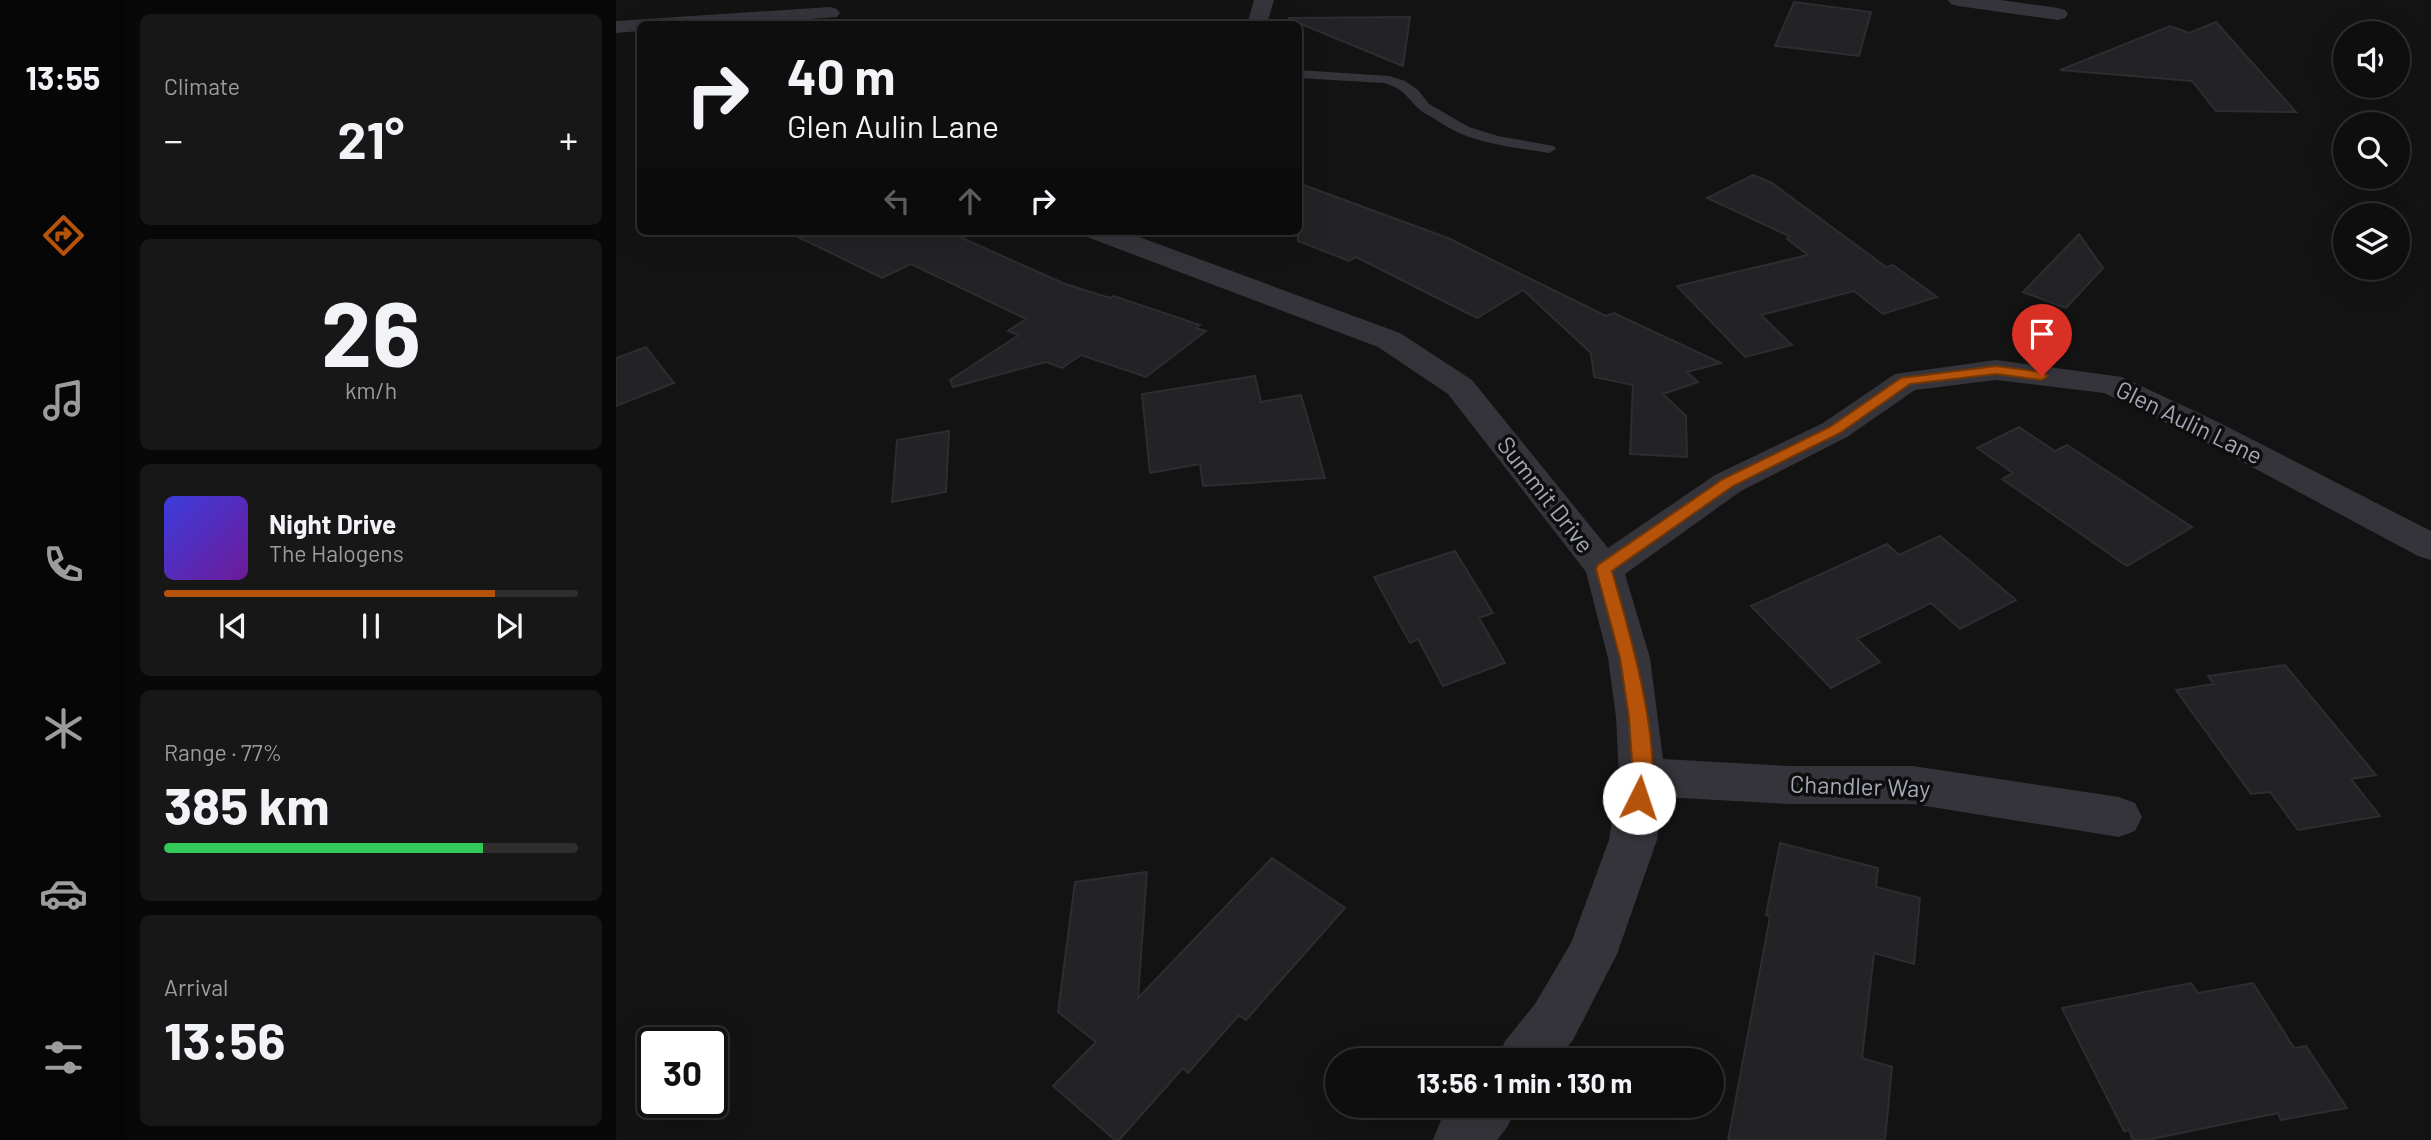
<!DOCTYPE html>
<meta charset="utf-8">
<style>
:root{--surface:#0e0e0f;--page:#171718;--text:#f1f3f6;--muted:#9b9c9e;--line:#2e2e2f;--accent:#b45309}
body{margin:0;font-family:Barlow,sans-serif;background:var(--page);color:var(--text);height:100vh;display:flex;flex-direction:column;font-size:26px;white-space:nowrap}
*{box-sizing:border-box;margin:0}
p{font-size:23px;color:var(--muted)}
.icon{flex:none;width:38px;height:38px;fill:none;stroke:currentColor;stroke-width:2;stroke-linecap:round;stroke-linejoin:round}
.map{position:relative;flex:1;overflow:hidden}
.sheet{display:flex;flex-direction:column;gap:14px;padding:14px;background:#080808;width:490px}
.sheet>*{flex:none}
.hud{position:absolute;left:21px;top:21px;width:665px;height:214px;border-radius:10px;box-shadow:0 7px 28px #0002,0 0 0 2px var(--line);background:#0e0e0f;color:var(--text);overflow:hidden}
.fabs{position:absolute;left:1717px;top:21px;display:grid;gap:14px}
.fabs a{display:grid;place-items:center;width:77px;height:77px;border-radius:50%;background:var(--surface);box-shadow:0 7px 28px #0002,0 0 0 2px var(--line);font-size:35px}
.speed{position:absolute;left:21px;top:1027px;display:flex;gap:14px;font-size:35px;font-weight:700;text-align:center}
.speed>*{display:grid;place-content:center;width:91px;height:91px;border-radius:50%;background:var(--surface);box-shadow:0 7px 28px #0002,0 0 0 2px var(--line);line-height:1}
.speed .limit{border:4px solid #111;border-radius:10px;background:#fff;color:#111}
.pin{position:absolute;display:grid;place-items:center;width:60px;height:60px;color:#fff;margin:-72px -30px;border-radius:50% 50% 50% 0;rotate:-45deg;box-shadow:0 0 7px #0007}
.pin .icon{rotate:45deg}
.me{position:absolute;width:77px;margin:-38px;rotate:4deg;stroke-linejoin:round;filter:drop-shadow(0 0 5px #0008)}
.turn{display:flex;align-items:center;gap:24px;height:147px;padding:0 35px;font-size:32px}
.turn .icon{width:91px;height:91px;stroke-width:2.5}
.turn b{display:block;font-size:49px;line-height:60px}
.lanes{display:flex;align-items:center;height:66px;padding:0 35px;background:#0003;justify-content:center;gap:35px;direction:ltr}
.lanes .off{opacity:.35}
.big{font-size:52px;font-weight:700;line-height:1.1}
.sheet .tile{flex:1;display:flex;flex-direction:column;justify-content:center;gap:10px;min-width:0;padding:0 24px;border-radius:10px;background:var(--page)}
.sheet .dial{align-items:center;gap:0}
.dial b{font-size:91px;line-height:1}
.song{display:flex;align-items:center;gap:21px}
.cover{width:84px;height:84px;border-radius:10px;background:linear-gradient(135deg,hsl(240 70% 55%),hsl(280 70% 35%))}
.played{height:7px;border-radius:4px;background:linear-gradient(90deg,var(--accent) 80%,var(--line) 80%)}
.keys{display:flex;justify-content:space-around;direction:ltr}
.heat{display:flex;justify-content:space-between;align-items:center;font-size:38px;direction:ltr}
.charge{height:10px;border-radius:5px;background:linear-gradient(90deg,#34c759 77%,var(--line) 0)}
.trip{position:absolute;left:709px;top:1048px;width:399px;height:70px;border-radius:35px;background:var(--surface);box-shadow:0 7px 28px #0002,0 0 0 2px var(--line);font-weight:700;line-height:70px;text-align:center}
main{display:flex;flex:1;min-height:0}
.dock{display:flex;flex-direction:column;width:126px;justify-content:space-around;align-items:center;background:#060606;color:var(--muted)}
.dock .icon{width:49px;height:49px}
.dock .current{color:var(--accent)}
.dock b{font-size:32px;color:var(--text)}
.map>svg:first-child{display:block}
.building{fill:#232326;stroke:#2d2d31;stroke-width:2}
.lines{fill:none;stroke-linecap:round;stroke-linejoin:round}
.service{fill:#34343a;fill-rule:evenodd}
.minor{fill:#34343a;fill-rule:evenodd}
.route{fill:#b45309;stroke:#753606;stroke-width:2}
.labels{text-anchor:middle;stroke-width:7;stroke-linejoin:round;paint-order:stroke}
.street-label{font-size:24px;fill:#a4a7b5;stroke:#0e0e0f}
</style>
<main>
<nav class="dock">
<b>13:55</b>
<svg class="icon current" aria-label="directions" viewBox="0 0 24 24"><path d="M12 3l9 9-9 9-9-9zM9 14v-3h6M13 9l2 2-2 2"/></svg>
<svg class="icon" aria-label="music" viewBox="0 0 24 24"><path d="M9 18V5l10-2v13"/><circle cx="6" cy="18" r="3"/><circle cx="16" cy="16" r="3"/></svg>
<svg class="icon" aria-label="phone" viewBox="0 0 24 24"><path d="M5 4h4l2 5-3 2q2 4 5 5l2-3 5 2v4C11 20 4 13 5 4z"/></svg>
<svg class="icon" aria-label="climate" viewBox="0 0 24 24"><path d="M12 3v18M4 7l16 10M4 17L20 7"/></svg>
<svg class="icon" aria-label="car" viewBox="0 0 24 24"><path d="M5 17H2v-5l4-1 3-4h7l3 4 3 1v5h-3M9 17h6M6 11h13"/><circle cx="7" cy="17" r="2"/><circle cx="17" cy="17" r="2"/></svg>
<svg class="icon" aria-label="filters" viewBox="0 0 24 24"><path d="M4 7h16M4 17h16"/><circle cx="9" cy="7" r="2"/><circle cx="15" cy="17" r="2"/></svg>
</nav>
<section class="sheet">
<div class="tile"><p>Climate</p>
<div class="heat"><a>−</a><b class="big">21°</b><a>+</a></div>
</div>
<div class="tile dial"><b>26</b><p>km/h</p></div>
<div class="tile">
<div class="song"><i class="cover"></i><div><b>Night Drive</b><p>The Halogens</p></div></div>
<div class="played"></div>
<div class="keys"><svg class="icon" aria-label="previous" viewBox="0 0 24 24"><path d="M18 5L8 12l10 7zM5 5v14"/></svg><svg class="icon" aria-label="pause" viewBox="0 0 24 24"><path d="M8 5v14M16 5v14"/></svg><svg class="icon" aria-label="next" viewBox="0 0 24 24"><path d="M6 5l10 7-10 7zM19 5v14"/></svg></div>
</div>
<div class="tile"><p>Range · 77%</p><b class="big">385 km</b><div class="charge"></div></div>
<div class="tile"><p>Arrival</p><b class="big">13:56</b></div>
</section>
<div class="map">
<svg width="1815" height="1140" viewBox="0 0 1815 1140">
<rect width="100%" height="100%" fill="#131314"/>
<path class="building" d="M1178 2 1255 12 1243 56 1159 46Z
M794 17 787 66 673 19V18Z
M1600 22 1680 112 1600 111 1576 81 1444 70 1554 26 1573 33Z
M1137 175 1156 183 1270 267 1277 265 1321 297 1267 314 1238 291 1145 315 1176 345 1129 357 1061 286 1192 255 1171 239 1173 236 1091 198Z
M682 183 832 238 990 316 998 313 1105 363 1071 372 1082 382 1047 394 1070 416 1071 457 1014 454 1017 385 978 377 975 353 907 290 861 318 740 257 733 261 682 241Z
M170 231H360L346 238 449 284 494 298 498 296 584 325 580 328 590 331 530 377 465 355 446 368 430 362 337 387 334 380 403 335 392 331 410 319 295 264 266 278Z
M1463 234 1487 268 1450 308 1407 292Z
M30 347 58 383 0 406V358Z
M639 376 645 402 685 395 709 478 587 486 584 464 534 473 526 394Z
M1403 427 1439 451 1451 445 1576 527 1511 566 1386 479 1397 473 1361 448Z
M333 431 330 492 276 502 281 440Z
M1324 536 1400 600 1344 629 1315 603 1241 639 1264 662 1215 688 1135 606 1271 544 1283 555Z
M839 551 877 613 863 618 889 663 827 686 802 639 794 643 758 577Z
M1669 665 1760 775 1735 779 1764 816 1682 830 1654 792 1635 794 1560 690 1598 684 1592 676Z
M1164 843 1262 868 1260 887 1304 898 1298 964 1258 953 1246 1058 1276 1067 1269 1140H1112L1154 917 1150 915Z
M656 858 729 908 630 1020 623 1015 572 1073 567 1068 503 1140H499L437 1086 480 1042 442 1012 459 882 531 872 522 998Z
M1575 983 1582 993 1637 983 1678 1048 1690 1046 1731 1108 1665 1120 1662 1113 1531 1140H1517L1513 1130 1508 1131 1446 1008Z"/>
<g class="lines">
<path class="service" d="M682 70 773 76 789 81 802 90 813 104 853 127 882 136 938 146 940 149 933 153C903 148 871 145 843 133 832 128 821 120 810 114 792 103 793 90 768 83L682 78Z"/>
<path class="minor" d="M638 0H658L651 24H631Z
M1332 0H1385L1442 8 1449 10 1452 14 1449 18 1442 20 1342 6 1335 4Z
M214 7 221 9 224 13 221 17 127 24H24V31L0 33V21Z
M467 231H507L784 333 856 380 992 548 1099 475 1207 423 1279 374 1380 360 1506 377 1604 423 1815 531V560L1802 556 1580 437 1488 393 1380 380 1299 390 1231 437 1125 491 1009 574 1034 658 1047 759 1173 766H1297L1503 797 1519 803 1526 817 1519 831 1503 837 1297 804H1173L1046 797 1041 840 1001 954 957 1040 941 1060H881L889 1041 919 1004 955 943 993 840 1003 777 1000 717 992 658 970 572 832 394 762 347 471 237Z
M836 1106H900L892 1126 881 1140H817L825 1120Z"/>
</g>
<path class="route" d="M1380 366 1426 372 1432 376 1426 380 1380 374 1294 384 1224 433 1117 486 996 571C1010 620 1052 759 1030 804L1023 806 1017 804 1014 798 1017 777 1013 717 1004 658 980 569 982 565 1107 479 1214 427 1285 378Z"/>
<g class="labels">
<g class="street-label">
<text transform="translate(1573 423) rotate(26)" y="8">Glen Aulin Lane</text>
<text transform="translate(929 495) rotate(52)" y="8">Summit Drive</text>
<text transform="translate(1244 787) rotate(2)" y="8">Chandler Way</text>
</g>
</g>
</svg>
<div class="fabs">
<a><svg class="icon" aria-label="sound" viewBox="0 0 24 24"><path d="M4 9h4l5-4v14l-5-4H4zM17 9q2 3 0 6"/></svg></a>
<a><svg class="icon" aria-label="search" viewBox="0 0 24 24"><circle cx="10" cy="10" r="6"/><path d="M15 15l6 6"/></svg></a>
<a><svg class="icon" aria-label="layers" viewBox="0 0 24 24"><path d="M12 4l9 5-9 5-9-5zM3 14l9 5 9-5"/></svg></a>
</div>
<div class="speed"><div class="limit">30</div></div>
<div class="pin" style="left:1426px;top:376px;background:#d93025"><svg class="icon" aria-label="arrive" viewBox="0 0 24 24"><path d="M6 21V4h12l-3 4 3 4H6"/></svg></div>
<svg class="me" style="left:1023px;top:798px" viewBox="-20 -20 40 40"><circle r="19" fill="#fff"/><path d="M0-13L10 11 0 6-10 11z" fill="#b45309"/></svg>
<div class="trip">13:56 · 1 min · 130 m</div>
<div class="hud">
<div class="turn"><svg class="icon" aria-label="right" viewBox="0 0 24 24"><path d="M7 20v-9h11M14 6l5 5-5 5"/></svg><div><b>40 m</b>Glen Aulin Lane</div></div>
<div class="lanes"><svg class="icon off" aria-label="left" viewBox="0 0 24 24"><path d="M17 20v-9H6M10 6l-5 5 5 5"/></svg><svg class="icon off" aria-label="ahead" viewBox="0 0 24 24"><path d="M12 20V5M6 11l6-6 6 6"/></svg><svg class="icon" aria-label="right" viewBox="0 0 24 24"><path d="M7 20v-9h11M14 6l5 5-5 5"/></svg></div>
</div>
</div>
</main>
